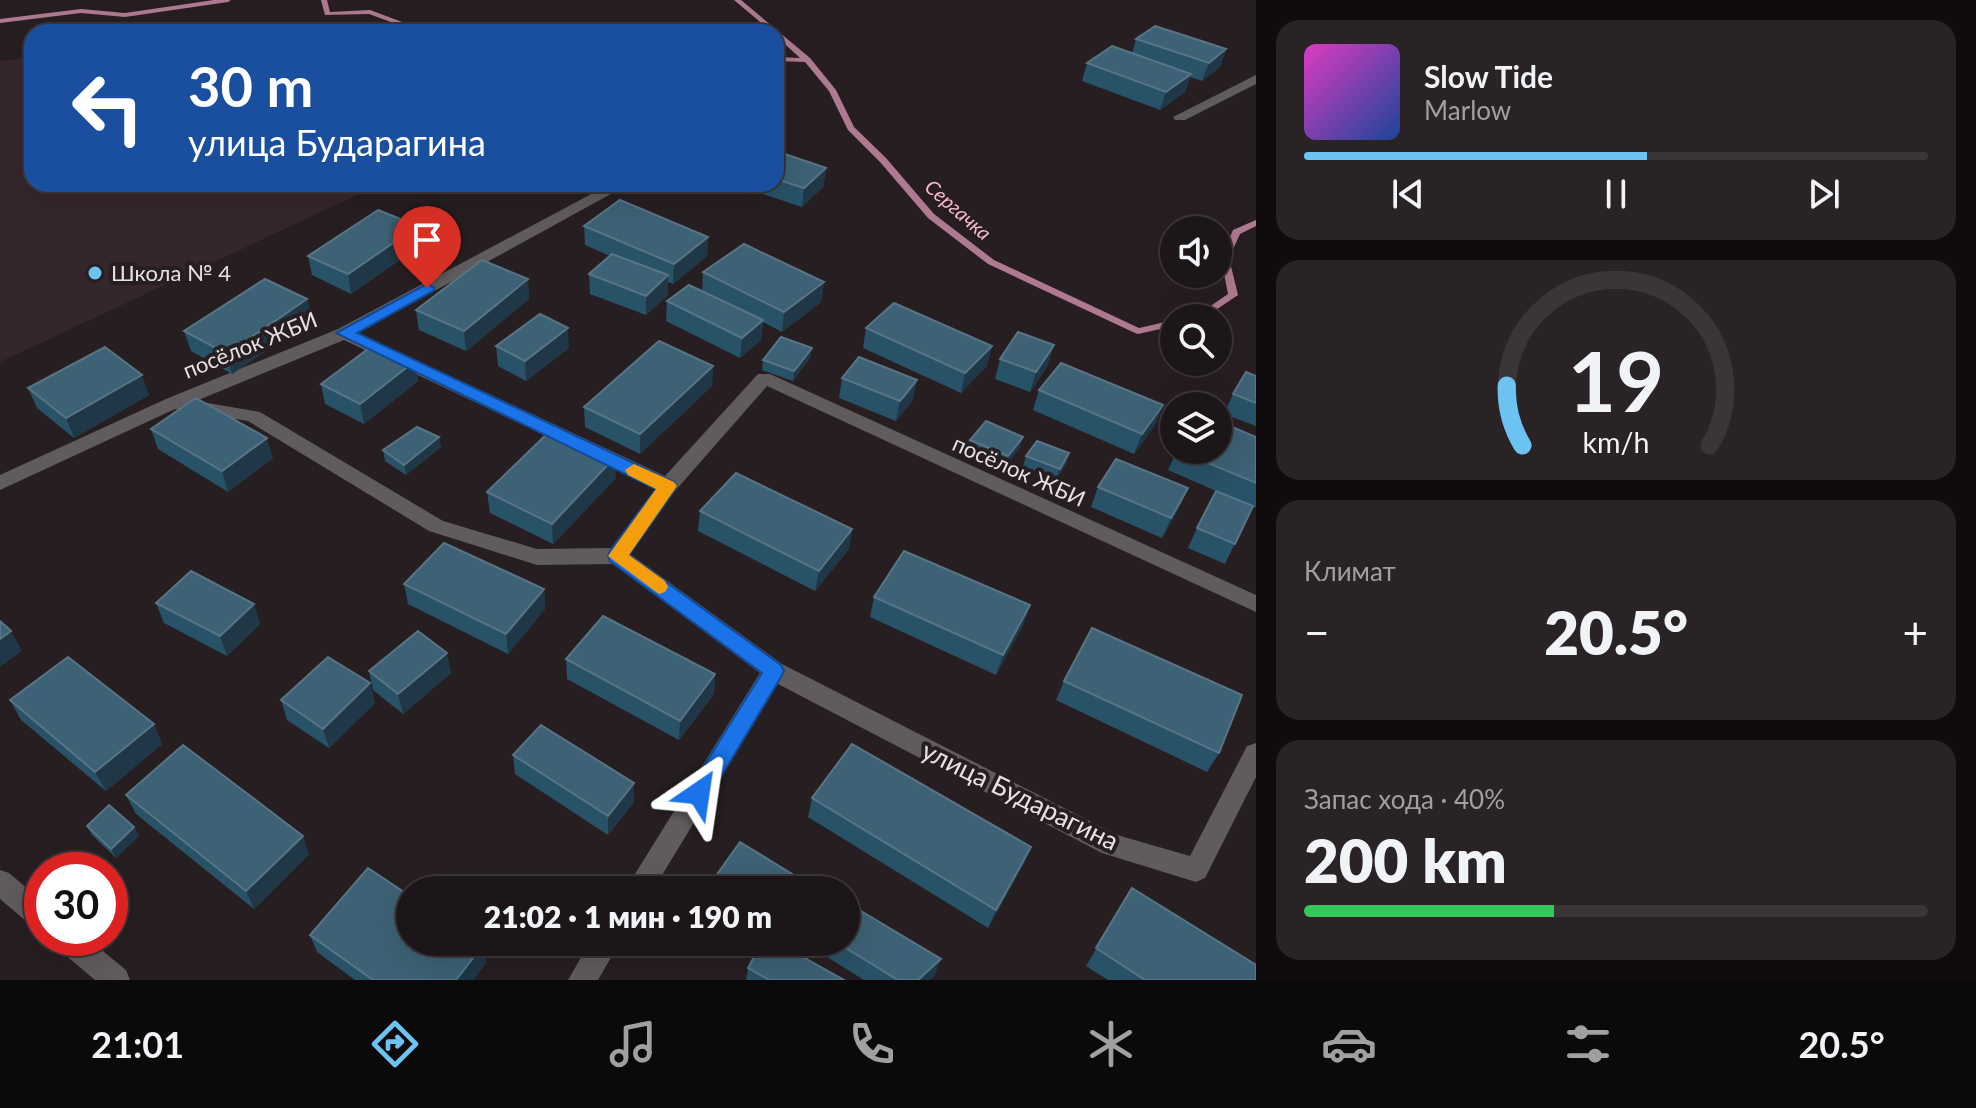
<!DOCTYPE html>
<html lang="ru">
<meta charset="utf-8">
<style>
:root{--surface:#1d1619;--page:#2a2326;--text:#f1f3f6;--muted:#a09fa2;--line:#3b3538;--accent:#6cc3f2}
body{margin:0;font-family:Lato,sans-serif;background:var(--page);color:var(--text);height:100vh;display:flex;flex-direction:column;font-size:30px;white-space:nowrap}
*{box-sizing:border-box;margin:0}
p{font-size:26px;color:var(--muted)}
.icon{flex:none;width:44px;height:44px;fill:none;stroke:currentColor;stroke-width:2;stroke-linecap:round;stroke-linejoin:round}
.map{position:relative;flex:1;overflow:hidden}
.details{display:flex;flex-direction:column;gap:20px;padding:20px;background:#100c0e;width:720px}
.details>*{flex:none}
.banner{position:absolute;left:24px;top:24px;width:760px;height:168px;border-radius:24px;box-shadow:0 8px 32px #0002,0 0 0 2px var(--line);background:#1a4fa0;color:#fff;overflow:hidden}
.buttons{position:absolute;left:1160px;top:216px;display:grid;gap:16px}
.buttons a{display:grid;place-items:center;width:72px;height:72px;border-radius:50%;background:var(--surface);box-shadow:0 8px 32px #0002,0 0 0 2px var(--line);font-size:40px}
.speed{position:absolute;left:24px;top:852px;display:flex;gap:16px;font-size:40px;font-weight:700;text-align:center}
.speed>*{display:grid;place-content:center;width:104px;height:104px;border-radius:50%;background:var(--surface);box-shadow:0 8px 32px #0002,0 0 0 2px var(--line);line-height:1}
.speed .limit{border:12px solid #d22;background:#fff;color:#111}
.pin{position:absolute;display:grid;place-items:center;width:68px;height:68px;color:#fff;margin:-82px -34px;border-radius:50% 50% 50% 0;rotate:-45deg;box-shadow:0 0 8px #0007}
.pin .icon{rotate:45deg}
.me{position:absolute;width:88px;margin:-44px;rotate:32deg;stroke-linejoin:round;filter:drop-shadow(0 0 6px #0008)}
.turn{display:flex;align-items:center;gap:28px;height:168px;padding:0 32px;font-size:36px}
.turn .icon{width:104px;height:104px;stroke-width:2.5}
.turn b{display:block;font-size:56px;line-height:68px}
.big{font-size:60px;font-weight:800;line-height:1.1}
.details .widget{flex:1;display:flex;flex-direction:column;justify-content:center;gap:12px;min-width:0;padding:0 28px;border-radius:24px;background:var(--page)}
.details .dial{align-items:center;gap:0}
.dial svg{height:208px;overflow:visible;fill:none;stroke:var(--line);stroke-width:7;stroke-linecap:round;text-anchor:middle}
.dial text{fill:var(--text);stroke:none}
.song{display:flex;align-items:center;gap:24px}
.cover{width:96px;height:96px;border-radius:12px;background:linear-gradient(135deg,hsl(310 70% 55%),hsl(220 70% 35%))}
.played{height:8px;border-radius:4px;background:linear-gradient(90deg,var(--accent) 55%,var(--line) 55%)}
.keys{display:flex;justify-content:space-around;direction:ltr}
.heat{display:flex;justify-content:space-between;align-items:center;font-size:44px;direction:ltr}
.charge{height:12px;border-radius:6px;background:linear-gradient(90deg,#34c759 40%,var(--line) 0)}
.trip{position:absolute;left:396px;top:876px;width:464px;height:80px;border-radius:40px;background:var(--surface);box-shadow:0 8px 32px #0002,0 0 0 2px var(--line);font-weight:800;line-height:80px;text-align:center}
.menu{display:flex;height:128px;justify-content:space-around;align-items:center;background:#0c090a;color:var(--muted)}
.menu .icon{width:56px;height:56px}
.menu .on{color:var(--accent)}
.menu b{font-size:36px;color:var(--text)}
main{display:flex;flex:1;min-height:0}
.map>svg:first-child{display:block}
.built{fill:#35262c}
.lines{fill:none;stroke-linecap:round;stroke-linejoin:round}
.stream{fill:#af7a91;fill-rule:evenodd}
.street{fill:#605b5d;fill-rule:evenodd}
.wall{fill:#285267}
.shaded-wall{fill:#1f3746}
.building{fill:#3d6175;stroke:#587586;stroke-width:2}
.route{fill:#1a73e8;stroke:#114b97;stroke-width:2}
.slow{fill:#f59e0b}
.poi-dot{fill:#6cc3f2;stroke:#271e21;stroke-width:3}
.labels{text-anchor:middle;stroke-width:8;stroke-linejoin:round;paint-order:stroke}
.far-water-label{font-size:20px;font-style:italic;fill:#f8b7d0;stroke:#271e21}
.poi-label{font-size:22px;fill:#e8e1e4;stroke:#271e21;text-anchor:start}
.street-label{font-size:22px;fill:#e8e1e4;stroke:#271e21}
.near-street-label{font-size:26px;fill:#e8e1e4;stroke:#271e21}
</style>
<main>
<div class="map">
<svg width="1256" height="980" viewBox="0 0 1256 980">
<rect width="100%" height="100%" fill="#271e21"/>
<path class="built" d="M32 57V184H381L0 362V61Z"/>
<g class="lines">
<path class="stream" d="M214 0H231L228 2 125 17 81 13 0 23V19L81 9 125 13Z
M321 0H327L330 12 370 10 429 32H418L369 14 325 15Z
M734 0H741L810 58 836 90 854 127 886 158 934 214 994 260 1139 328 1174 320V326L1138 334 1135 333 988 264 928 218 880 162 848 130 829 91 805 62 776 61V57L800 58 776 36V32H772Z
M1256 220V226L1240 234 1229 258 1238 295 1204 318H1193L1228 294 1221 258 1233 230Z"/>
<path class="street" d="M1256 75V84L1185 120H1175L1173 117Z
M610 184H629L358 333 665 476 758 374H770L1256 595V612L767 386 675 491 630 554 782 664 1117 835 1190 856 1247 746 1256 743V777L1205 878 1196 882 1102 853 778 684 653 890H625L760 673 613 564 537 565 429 531 248 421 175 409 0 490V475L166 399 338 329ZM344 340 656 488 611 548 537 549 443 521 260 412 196 401Z
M0 870 9 873 42 901V931L33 927 0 899Z
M52 938H87L126 970 130 980H95L56 947Z
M590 942H620L598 980H568Z"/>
</g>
<path class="wall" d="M1136 39 1226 49 1220 67 1202 81 1190 77 1185 92 1160 110 1082 81 1087 63 1132 53Z
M776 151 826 168 823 187 802 207 733 184H776Z
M584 226 708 237 707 256 673 284 668 282V295L646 315 590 294 589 274 610 256 585 245Z
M420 246 351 294 312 275 308 256Z
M703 272 824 282 821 302 782 332 763 322 761 340 740 358 666 321 667 301 702 292Z
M528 279 529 299 466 351 419 330 416 310Z
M307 299 312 319 232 374 191 351 184 331Z
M866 328 992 346 987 366 961 393 863 348Z
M496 346 569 348 526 381 498 366Z
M810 358 793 381 762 370 763 360Z
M1000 359 1048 365 1030 392 995 379Z
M415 361 418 381 364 424 325 404 321 384Z
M713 366 712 386 640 454 585 427 584 407Z
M1256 376V426L1224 414 1233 394Z
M842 378 913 400 896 421 839 398Z
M28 388 149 395 74 438 37 408Z
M1039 390 1163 405 1155 425 1134 454 1033 410Z
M151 429 273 458 228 492 158 449Z
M439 437 441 447 406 475 385 461 383 450Z
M1256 437V508L1253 506 1225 564 1188 548 1197 528 1230 497 1168 470 1177 450Z
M970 440 1020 447 1005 467 968 450Z
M1069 453 1066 464 1056 480 1023 466 1026 456Z
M616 478 553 544 490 513 487 492Z
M1098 487 1179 508 1162 538 1091 507Z
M700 511 852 529 849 549 815 591 698 531Z
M404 584 544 589 545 609 508 654 408 604Z
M874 597 1030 605 1023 625 996 675 870 617Z
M156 603 254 604 260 624 227 656 164 623Z
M566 659 715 674 714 694 679 740 567 679Z
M369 671 451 673 403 714 373 690Z
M1064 681 1219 753 1207 772 1056 700Z
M370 683 375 703 329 748 287 720 281 700Z
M10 700 154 724 162 744 106 791 21 720Z
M513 755 634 783V802L608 835 515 774Z
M126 795 309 854 254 909 136 814Z
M812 798 1031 847 1023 865 988 928 808 817Z
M87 826 134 827 139 836 116 858 92 835Z
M713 880 805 882 803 890H713Z
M1132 888 1256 980H1108L1086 966Z
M310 935 483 945 486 963 473 980H355L317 952Z
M803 942H846L941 959 934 976 930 980H864Z
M748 968 844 980H746Z"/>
<path class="shaded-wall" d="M1226 49 1220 67 1202 81 1209 63Z
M1191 74 1185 92 1160 110 1166 92Z
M826 168 823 187 802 207 804 188Z
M418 226 420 246 351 294 348 274Z
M708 237 707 256 673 284 674 264Z
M668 275V295L646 315V296Z
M528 279 529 299 466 351 464 331Z
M824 282 821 302 782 332 784 312Z
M307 299 312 319 232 374 227 354Z
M763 320 761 340 740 358 742 338Z
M568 328 569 348 526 381 525 361Z
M1054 345 1048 365 1030 392 1036 372Z
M992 346 987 366 961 393 965 373Z
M812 348 810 358 793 381 794 371Z
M415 361 418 381 364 424 360 404Z
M713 366 712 386 640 454V434Z
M142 375 149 395 74 438 66 418Z
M917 380 913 400 896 421 900 401Z
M1163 405 1155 425 1134 454 1142 434Z
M439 437 441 447 406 475 404 465Z
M1023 437 1020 447 1005 467 1008 456Z
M267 438 273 458 228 492 222 471Z
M1069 453 1066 464 1056 480 1060 469Z
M615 457 616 478 553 544 552 524Z
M1188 488 1179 508 1162 538 1171 518Z
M852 529 849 549 815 591 819 571Z
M544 589 545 609 508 654 506 634Z
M254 604 260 624 227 656 220 636Z
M1030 605 1023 625 996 675 1003 655Z
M11 631 22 651 0 667V639Z
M447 653 451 673 403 714 398 694Z
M715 674 714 694 679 740 680 721Z
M370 683 375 703 329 748 323 729Z
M154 724 162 744 106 791 95 772Z
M634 783V802L608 835V816Z
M134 827 139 836 116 858 111 849Z
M303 836 309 854 254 909 246 891Z
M1031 847 1023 865 988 928 996 910Z
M483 945 486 963 473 980H456Z
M941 959 934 976 930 980H918Z"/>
<path class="building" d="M1155 26 1226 49 1209 63 1136 39Z
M1112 46 1191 74 1166 92 1087 63Z
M776 151 826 168 804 188 776 179Z
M620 200 708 237 674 264 584 226Z
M378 210 418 226 348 274 308 256Z
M744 244 824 282 784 312 703 272Z
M612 254 668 275 646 296 589 274Z
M482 260 528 279 464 331 416 310Z
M265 279 307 299 227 354 184 331Z
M689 285 763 320 742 338 667 301Z
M894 303 992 346 965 373 866 328Z
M540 314 568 328 525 361 496 346Z
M1018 332 1054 345 1036 372 1000 359Z
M781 337 812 348 794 371 763 360Z
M659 341 713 366 640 434 584 407Z
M376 343 415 361 360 404 321 384Z
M105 347 142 375 66 418 28 388Z
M859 357 917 380 900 401 842 378Z
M1061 363 1163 405 1142 434 1039 390Z
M1246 372 1256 376V403L1233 394Z
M196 398 267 438 222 471 151 429Z
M986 421 1023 437 1008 456 970 440Z
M1218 421 1256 437V483L1177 450H1218Z
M417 427 439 437 404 465 383 450Z
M552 429 615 457 552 524 487 492Z
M1037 441 1069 453 1060 469 1026 456Z
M1116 459 1188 488 1171 518 1098 487Z
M736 473 852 529 819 571 700 511Z
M1216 491 1253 506 1235 544 1197 528Z
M444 543 544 589 506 634 404 584Z
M904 551 1030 605 1003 655 874 597Z
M191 571 254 604 220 636 156 603Z
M603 616 715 674 680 721 566 659Z
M0 621 11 631 0 639Z
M1092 628 1242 695 1219 753 1064 681Z
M418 631 447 653 398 694 369 671Z
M68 657 154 724 95 772 10 700Z
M328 657 370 683 323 729 281 700Z
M541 725 634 783 608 816 513 755Z
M852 744 1031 847 996 910 812 798Z
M183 745 303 836 246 891 126 795Z
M109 805 134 827 111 849 87 826Z
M740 842 805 882 799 890H729L713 880Z
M368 868 410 896V942H478L483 945 456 980H373L310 935Z
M1132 888 1256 965V980H1145L1096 948Z
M846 902 941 959 918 980H898L836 942H846Z
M762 942H776L844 980H769L748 968Z"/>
<path class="route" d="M427 284 435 288 433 291 357 333 674 482 677 486 674 491 629 555 781 665 784 671 781 677 707 800 699 803 691 800 687 793 762 673 610 561 608 556 610 551 656 489 336 333Z"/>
<path class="slow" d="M634 464 674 482 677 486 629 555 665 581 668 587 665 592 659 594 608 556 656 489 628 475 625 470Z"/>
<circle class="poi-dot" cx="95" cy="273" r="8"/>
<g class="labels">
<g class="far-water-label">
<text transform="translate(958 210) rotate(41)" y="7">Сергачка</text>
</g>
<g class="poi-label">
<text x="111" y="281">Школа № 4</text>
</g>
<g class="street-label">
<text transform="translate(250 345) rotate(-22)" y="8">посёлок ЖБИ</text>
<text transform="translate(1019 471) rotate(24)" y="8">посёлок ЖБИ</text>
</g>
<g class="near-street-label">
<text transform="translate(1020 796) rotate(26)" y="9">улица Бударагина</text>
</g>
</g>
</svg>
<div class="buttons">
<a><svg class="icon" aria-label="sound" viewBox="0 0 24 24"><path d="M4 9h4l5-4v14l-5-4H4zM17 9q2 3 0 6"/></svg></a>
<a><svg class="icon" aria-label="search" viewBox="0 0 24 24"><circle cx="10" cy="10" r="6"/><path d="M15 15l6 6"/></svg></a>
<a><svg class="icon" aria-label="layers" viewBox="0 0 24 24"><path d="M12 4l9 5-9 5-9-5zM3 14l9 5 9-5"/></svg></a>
</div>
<div class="speed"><div class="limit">30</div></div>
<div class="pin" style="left:427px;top:288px;background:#d93025"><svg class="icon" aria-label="arrive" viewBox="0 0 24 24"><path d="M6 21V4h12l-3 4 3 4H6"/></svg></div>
<svg class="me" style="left:699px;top:793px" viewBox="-20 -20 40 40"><path d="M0-17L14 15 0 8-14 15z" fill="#1a73e8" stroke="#fff" stroke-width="4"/></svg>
<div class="trip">21:02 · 1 мин · 190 m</div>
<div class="banner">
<div class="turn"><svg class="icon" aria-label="left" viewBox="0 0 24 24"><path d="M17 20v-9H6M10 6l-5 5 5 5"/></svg><div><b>30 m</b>улица Бударагина</div></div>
</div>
</div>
<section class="details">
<div class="widget">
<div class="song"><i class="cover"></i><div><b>Slow Tide</b><p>Marlow</p></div></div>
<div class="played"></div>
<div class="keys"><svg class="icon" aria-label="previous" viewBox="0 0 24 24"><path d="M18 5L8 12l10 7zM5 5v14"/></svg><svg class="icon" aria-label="pause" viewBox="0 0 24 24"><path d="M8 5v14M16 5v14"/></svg><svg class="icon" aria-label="next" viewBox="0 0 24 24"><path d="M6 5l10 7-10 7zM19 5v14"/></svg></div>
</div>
<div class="widget dial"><svg viewBox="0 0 100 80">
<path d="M14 69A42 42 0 1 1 86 69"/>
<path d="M14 69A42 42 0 0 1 8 46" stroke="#6cc3f2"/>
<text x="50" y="56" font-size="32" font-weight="700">19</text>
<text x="50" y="72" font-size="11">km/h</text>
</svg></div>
<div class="widget"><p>Климат</p>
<div class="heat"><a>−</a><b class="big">20.5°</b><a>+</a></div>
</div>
<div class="widget"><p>Запас хода · 40%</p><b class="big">200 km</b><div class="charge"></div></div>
</section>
</main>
<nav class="menu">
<b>21:01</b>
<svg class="icon on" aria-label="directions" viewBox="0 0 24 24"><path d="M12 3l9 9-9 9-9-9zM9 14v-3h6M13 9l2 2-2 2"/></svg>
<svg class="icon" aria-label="music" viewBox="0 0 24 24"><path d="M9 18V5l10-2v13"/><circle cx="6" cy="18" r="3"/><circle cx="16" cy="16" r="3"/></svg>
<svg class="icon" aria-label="phone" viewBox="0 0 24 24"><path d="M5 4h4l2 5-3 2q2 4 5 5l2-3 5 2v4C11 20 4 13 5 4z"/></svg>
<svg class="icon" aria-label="climate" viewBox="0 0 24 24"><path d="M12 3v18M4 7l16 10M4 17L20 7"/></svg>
<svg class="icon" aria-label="car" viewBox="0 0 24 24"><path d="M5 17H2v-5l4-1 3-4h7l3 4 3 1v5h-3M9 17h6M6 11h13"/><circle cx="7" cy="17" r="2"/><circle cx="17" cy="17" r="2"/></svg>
<svg class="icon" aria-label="filters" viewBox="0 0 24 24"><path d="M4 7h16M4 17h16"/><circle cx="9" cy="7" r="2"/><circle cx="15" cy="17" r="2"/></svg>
<b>20.5°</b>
</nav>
